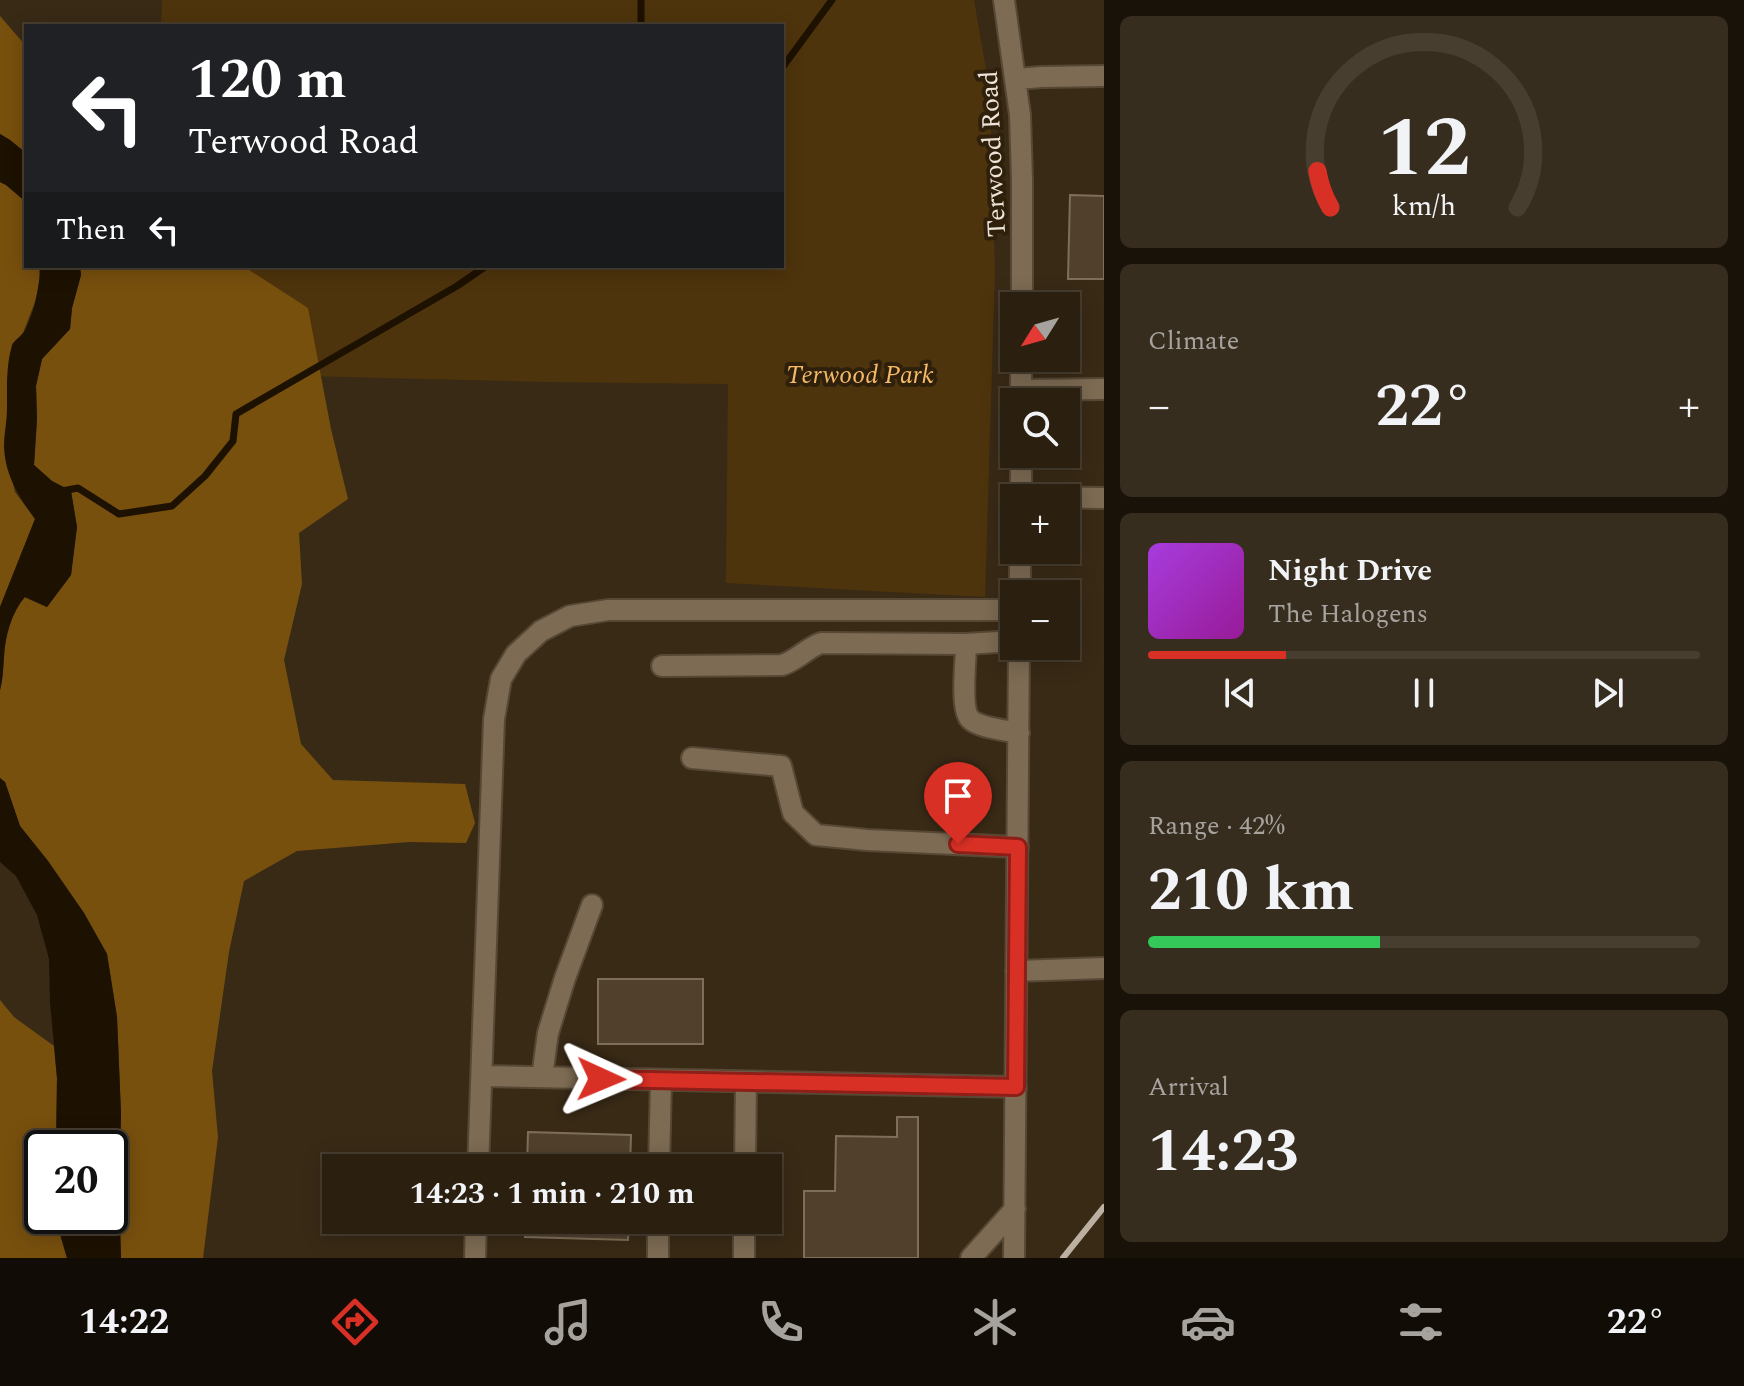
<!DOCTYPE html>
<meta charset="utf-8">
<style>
:root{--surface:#2b2010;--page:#372d1e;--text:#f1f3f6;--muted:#a6a39f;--line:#473e30;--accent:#d93025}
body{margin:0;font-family:Spectral,serif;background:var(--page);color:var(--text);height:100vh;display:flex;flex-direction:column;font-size:30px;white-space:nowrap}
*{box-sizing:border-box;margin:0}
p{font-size:26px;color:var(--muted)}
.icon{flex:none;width:44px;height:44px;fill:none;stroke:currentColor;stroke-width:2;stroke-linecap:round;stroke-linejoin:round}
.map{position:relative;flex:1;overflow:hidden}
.details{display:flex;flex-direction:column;gap:16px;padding:16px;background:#181209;width:640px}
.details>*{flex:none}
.guide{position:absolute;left:24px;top:24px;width:760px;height:244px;border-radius:0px;box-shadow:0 4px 20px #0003,0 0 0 2px var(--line);background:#202124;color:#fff;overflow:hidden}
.needle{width:52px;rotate:233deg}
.controls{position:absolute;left:1000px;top:292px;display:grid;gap:16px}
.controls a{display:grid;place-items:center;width:80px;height:80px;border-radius:0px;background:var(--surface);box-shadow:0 4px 20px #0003,0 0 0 2px var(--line);font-size:40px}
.speed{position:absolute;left:24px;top:1130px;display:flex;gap:16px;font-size:40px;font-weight:700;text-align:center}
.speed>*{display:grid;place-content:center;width:104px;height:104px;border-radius:50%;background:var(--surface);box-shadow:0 4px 20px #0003,0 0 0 2px var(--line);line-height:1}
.speed .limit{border:4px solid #111;border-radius:12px;background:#fff;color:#111}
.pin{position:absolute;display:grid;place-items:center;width:68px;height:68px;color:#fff;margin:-82px -34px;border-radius:50% 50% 50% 0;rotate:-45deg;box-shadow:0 0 8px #0007}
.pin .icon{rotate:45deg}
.me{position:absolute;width:88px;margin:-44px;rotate:91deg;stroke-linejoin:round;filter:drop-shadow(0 0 6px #0008)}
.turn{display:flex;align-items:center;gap:28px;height:168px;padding:0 32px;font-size:36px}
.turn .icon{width:104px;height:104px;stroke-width:2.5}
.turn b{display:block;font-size:56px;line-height:68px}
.then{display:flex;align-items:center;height:76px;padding:0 32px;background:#0003;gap:16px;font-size:30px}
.big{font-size:60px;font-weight:700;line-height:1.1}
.details .widget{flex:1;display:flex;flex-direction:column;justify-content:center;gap:12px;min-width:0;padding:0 28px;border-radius:12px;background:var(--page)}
.details .dial{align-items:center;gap:0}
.dial svg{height:208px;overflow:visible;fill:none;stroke:var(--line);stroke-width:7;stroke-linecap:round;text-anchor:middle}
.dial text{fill:var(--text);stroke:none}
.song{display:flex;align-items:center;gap:24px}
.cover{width:96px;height:96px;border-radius:12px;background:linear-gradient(135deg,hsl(280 70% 55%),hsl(300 70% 35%))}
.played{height:8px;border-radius:4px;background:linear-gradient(90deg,var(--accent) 25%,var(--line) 25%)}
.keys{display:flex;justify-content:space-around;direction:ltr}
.heat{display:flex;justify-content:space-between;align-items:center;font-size:44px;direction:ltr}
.charge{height:12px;border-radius:6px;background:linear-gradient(90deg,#34c759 42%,var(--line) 0)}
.trip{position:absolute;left:322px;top:1154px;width:460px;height:80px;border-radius:0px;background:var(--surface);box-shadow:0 4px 20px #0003,0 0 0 2px var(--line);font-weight:700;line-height:80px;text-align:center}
.dock{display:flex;height:128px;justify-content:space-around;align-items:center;background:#110d06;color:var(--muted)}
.dock .icon{width:56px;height:56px}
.dock .on{color:var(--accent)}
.dock b{font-size:36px;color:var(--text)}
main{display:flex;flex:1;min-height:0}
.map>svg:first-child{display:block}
.green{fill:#4e340c}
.forest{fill:#78500e}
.water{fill:#1d1101}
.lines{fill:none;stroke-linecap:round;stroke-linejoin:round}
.stream{stroke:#1d1101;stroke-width:7}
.building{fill:#51412c;stroke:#7f6e58;stroke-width:2}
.minor-casing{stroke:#564835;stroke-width:24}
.minor{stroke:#7d6b53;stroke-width:20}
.rail{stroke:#bbb0a1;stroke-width:6}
.route-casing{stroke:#8d1f18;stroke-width:20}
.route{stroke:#d93025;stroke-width:14}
.labels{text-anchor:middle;stroke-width:8;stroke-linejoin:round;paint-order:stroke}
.street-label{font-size:26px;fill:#ede3d7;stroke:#2f200c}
.park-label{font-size:26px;font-style:italic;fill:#f6ba66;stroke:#2f200c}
</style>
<main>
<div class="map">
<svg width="1104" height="1258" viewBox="0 0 1104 1258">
<rect width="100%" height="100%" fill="#392a16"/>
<path class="green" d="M162 0H974L990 93 995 270 985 597 726 583 728 384 545 382 148 372 152 266H782V26H161Z"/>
<path class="forest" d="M0 16 26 46V153L10 140 0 134Z
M0 182 6 185 26 202V266H39L40 278 35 302 23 333 12 344 7 383V418L4 445 15 492 35 519 0 607Z
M80 266H243L308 308 331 429 348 499 299 533 302 584 284 660 301 744 333 780 465 784 475 823 466 843 409 842 297 851 244 881 229 952 212 1071 218 1137 203 1258H121L119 1191 121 1114 117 1017 107 954 84 913 48 861 20 826 5 782 0 778V690C3 679 3 669 4 657 5 636 12 613 24 597L47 607 71 575 77 527 71 491 52 481 34 465 37 419 36 386 42 359 70 329 72 308 81 275Z
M0 1000 14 1017 54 1046 57 1078 56 1148H42V1216H58V1227L67 1258H0Z"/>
<path class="water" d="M0 134 10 140 26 153V202L6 185 0 182Z
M40 266H80L81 275 72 308 70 329 42 359 36 386 37 419 34 465 52 481 71 491 77 527 71 575 47 607 25 597C11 613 5 636 4 657 3 669 3 679 0 690V607L35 519C19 496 5 476 4 446 4 434 7 421 7 409 7 390 6 364 12 346 14 340 20 338 24 332 34 315 40 286 40 266Z
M0 778 5 782 20 826 48 861 84 913 107 954 117 1017 121 1114 119 1191 121 1258H67L58 1227V1216H110V1148H56L57 1078 50 1002 49 959 37 915 16 876 0 862Z"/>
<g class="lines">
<path class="stream" d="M641 26V0
M782 68 832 0
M62 491 78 488 119 514 172 506 205 476 233 441 236 414 457 286 486 266"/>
</g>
<path class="building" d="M1070 195 1104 196V279H1068Z
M598 979H703V1044H598Z
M897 1117H918V1258H804V1191H835L836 1136 897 1137Z
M528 1132 631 1135 630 1168H527Z
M526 1220H629L628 1240 525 1237Z"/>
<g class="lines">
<g class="minor-casing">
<path id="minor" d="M1004 0 1020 115 1022 180V306
M1017 79 1041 77 1104 76
M1021 390 1104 389
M1021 402V358
M1021 497 1104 498
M1021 498V454
M1020 594V550
M1014 641 966 644C966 660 960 708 970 719 979 728 1006 730 1019 733
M662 666 782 665C798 660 805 649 821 643L966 644
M692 758 781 766 793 813 816 835 867 840 1018 847
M1016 971 1104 968
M482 1076 1016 1087
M542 1077 548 1033 565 978 592 905
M478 1168 494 719 501 679 516 654 541 631 570 616 608 610H1014
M659 1168 661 1080
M745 1168 746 1082
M475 1258 476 1220
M658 1258V1220
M744 1258V1220
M971 1258 1015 1209
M1014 1258 1019 646"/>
</g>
<use href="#minor" class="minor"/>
<path class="rail" d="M1063 1258 1104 1207"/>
</g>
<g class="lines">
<g class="route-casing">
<path id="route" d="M601 1079 1016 1087 1018 847 958 844"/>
</g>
<use href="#route" class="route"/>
</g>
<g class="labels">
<g class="street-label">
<text transform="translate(992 154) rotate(-93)" y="9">Terwood Road</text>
</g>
<g class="park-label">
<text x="860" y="383">Terwood Park</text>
</g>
</g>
</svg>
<div class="controls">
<a><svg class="needle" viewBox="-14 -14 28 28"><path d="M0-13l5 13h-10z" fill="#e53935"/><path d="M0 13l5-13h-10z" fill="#a6a39f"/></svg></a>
<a><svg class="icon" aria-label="search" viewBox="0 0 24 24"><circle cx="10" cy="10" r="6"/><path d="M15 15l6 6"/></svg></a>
<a>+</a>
<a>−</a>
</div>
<div class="speed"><div class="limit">20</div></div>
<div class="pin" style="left:958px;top:844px;background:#d93025"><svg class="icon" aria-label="arrive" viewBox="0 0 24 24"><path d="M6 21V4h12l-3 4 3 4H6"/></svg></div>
<svg class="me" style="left:601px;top:1079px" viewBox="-20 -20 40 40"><path d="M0-17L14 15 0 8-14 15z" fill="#d93025" stroke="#fff" stroke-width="4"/></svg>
<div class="trip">14:23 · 1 min · 210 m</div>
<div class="guide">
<div class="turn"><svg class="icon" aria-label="left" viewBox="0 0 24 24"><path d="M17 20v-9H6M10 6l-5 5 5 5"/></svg><div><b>120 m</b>Terwood Road</div></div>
<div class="then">Then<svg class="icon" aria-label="left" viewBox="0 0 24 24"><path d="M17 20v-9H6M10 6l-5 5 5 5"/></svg></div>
</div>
</div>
<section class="details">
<div class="widget dial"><svg viewBox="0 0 100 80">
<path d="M14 69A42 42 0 1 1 86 69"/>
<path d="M14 69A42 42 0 0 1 9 55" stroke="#d93025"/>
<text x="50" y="56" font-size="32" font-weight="700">12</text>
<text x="50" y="72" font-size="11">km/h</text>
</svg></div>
<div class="widget"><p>Climate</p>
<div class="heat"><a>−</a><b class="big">22°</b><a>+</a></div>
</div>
<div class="widget">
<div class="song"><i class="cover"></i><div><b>Night Drive</b><p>The Halogens</p></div></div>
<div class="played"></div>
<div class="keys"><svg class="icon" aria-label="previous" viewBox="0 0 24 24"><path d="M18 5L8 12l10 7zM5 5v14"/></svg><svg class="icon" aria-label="pause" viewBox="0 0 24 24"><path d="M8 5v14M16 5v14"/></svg><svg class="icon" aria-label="next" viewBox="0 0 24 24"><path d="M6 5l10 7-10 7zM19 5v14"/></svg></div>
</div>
<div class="widget"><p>Range · 42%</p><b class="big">210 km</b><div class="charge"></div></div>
<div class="widget"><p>Arrival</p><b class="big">14:23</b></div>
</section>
</main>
<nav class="dock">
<b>14:22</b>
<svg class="icon on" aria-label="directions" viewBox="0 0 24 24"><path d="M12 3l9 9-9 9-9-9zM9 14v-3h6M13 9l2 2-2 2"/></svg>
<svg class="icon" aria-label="music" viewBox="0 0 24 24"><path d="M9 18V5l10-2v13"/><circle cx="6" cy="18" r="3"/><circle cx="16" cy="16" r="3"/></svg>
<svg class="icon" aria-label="phone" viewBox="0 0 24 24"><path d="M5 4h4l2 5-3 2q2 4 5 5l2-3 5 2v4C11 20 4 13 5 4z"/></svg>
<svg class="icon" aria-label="climate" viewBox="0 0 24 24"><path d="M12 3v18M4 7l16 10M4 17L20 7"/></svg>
<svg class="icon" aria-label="car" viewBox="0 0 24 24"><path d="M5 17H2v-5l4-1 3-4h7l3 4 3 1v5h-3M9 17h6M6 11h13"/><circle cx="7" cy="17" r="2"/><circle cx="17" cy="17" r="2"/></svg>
<svg class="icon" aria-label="filters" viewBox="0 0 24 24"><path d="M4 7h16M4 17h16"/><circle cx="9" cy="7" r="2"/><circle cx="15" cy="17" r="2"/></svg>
<b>22°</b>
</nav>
